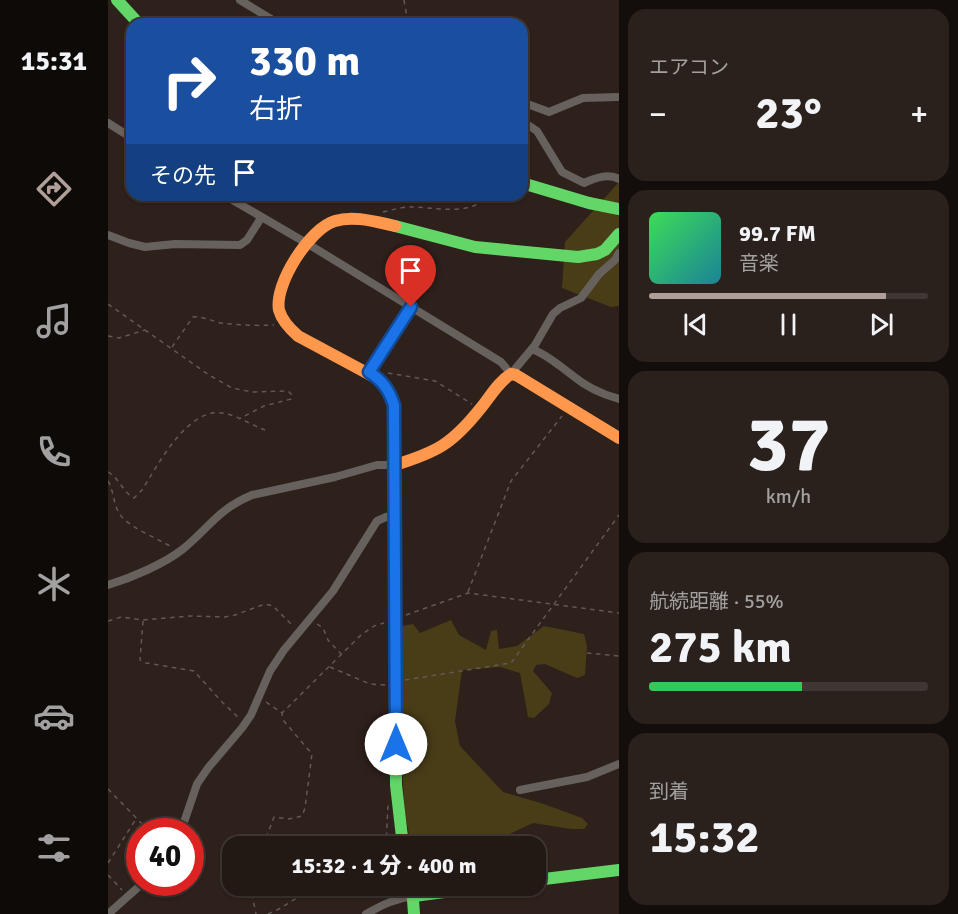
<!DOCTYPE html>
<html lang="ja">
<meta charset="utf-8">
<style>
:root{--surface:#221814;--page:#2a211d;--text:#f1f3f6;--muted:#a2a0a0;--line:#3f3734;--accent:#af9f98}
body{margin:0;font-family:Signika,"Noto Sans JP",sans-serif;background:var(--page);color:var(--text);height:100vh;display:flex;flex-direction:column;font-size:22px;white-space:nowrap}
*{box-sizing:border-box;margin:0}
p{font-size:20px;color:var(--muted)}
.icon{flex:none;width:33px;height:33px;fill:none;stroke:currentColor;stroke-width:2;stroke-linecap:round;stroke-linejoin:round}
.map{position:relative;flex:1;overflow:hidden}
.drawer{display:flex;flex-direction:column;gap:9px;padding:9px;background:#130d0b;width:339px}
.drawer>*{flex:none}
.banner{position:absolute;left:18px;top:18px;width:402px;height:183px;border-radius:18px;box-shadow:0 2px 4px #0004,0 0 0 2px var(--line);background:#1a4fa0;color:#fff;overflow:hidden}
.speed{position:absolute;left:18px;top:818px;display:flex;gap:12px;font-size:30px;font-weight:700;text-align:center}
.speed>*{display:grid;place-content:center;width:78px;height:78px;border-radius:50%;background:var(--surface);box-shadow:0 2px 4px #0004,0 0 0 2px var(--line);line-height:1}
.speed .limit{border:9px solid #d22;background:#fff;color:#111}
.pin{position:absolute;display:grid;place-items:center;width:51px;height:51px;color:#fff;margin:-62px -26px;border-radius:50% 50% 50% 0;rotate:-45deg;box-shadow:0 0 6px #0007}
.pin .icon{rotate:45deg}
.me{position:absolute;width:66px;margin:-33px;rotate:0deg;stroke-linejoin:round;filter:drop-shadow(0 0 4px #0008)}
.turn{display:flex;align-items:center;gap:21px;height:126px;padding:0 24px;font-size:27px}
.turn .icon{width:78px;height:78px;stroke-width:2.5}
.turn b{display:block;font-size:42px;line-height:51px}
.then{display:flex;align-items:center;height:57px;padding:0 24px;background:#0003;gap:12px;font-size:22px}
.big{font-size:45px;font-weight:800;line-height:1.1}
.drawer .tile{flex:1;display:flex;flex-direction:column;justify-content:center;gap:9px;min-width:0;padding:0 21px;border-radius:18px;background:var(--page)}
.drawer .dial{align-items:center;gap:0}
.dial b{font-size:78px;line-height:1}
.song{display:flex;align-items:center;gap:18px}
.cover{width:72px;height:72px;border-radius:9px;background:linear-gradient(135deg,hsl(130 70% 55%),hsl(190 70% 35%))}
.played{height:6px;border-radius:3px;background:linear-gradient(90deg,var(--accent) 85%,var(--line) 85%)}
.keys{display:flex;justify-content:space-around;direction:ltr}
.heat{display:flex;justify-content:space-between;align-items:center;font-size:33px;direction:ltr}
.charge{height:9px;border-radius:4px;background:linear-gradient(90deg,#34c759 55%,var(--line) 0)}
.trip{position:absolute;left:114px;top:836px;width:324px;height:60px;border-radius:18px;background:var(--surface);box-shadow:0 2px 4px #0004,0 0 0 2px var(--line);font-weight:800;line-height:60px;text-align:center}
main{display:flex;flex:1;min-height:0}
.tabs{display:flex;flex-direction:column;width:108px;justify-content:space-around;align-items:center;background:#0e0a08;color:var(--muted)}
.tabs .icon{width:42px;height:42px}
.tabs .on{color:var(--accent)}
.tabs b{font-size:27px;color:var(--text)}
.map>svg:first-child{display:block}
.green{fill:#493d18}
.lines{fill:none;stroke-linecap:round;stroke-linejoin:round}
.path{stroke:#615956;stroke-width:1.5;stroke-dasharray:4.5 4.5;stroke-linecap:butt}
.lane{stroke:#66615d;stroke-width:4.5}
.street{stroke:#66615d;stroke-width:8}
.fast{stroke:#63d668;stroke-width:12}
.slow{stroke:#ff974d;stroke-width:12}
.route-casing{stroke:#114b97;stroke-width:15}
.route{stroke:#1a73e8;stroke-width:10}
</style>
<main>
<nav class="tabs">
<b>15:31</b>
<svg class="icon on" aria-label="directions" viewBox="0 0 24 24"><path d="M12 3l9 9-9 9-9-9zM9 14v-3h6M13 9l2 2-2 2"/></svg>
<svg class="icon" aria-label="music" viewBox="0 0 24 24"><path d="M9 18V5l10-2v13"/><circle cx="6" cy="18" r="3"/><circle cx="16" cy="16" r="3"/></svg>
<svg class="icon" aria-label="phone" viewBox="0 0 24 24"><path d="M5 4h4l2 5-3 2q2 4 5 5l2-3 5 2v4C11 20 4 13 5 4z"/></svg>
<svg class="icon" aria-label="climate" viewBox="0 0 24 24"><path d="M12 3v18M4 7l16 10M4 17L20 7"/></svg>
<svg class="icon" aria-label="car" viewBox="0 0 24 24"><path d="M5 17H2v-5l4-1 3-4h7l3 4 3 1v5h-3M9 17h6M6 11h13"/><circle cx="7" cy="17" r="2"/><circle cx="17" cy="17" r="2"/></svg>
<svg class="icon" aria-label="filters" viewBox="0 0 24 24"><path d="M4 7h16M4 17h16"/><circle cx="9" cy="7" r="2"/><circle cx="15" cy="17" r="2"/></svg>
</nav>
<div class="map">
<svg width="511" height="914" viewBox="0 0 511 914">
<rect width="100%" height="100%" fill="#2e201b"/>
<path class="green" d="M511 182V306L503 307 454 288 457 242Z
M343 620 351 635 378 650 383 631 389 630 391 649 409 646 436 626 476 634 479 646 477 675 469 678 437 664 428 665 425 671 444 693 441 704 426 718 420 717 412 673 392 667 354 670 347 721 352 746 395 792 436 804 474 818 480 824 476 829H463L425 823 376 846H304C295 815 295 782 294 750 293 709 293 667 293 626L305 624 312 633Z"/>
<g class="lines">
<path class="path" d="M296 0 299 18 314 24
M275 212C284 210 293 207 303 207 325 207 365 217 380 195
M0 304 101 375 124 388 144 392 180 391 184 395 183 399 156 406 131 419
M0 336 11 338 37 330
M64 347 85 317C95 316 103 321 113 323 130 325 149 326 166 325
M280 373 327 381 364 404
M0 472C11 478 15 492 26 498L34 490C50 465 79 408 114 413 129 415 143 425 157 430
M0 481C6 491 5 503 11 513 18 526 50 539 64 547
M360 592 403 481 454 416
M298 615 360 593 511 613
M0 621 13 617 35 620 82 616 117 617 127 615 157 604 165 606 185 626
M35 621 32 660 38 663 86 671 114 702 132 719
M209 624 215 628 220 640 234 655
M479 653 511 656
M222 667 262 684 278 685
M297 680 403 663 511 515
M158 702 174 713 253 635 266 626 276 623
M0 789 41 831
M155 846 166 817 181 819 194 816 197 808 204 754 175 720 174 713
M278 846 280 805
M0 863 28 819
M0 875 14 890
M145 885 144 894 148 914
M160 914 171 909 210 885"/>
<path class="lane" d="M261 372 303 307"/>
<path class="street" d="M132 0 171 24
M414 102 441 112 475 98 511 97
M414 121 429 131 454 172 476 183C487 178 500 173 511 179
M0 123 24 138
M116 195 200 244 393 362 403 374 427 345 445 314 452 308 473 298 491 274 507 260 511 253
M0 235 21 243 37 247 67 244 132 245 139 240 153 218
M424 349C440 355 450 365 464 375 478 387 493 394 511 399
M0 585C23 578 56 564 75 549 101 528 110 509 144 495L227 477 269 465H287
M412 790 479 777 511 764
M73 831 89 784 100 768 134 728 143 715 162 671 176 650 225 591 269 521 278 517 288 515
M0 914 36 882
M258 914C274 905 288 898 306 896"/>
<path class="fast" d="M9 0 31 24
M414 183 481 203 511 209
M287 226 367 247 470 257 489 254 497 250 511 234
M286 405 288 785 295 846
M428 880 511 870
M304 885 306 914
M306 896 390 885"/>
<path class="slow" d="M286 405 281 391 272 380 190 336C182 329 174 321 171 310 166 284 202 228 227 221 246 215 268 222 287 226
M287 465C329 452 344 444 372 409 382 397 390 382 403 374L408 375 511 438"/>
</g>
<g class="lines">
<g class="route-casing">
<path id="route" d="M288 744 286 405C281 390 275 381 261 372L303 307"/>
</g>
<use href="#route" class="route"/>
</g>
</svg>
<div class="speed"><div class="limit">40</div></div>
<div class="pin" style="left:303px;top:307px;background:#d93025"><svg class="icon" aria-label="arrive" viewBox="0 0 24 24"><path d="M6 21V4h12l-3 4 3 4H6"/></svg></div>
<svg class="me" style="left:288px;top:744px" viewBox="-20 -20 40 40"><circle r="19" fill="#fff"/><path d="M0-13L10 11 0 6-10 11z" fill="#1a73e8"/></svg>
<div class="trip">15:32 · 1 分 · 400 m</div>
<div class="banner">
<div class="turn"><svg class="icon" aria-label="right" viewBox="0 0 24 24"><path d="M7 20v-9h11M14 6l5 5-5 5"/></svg><div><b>330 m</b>右折</div></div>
<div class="then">その先<svg class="icon" aria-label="arrive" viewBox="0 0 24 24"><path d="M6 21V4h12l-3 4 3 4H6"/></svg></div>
</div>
</div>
<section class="drawer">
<div class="tile"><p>エアコン</p>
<div class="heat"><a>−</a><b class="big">23°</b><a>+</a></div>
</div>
<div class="tile">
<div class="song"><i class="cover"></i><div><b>99.7 FM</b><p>音楽</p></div></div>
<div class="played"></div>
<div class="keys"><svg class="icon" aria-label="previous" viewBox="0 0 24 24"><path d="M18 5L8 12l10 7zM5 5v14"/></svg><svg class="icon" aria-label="pause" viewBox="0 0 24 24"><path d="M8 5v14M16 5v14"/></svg><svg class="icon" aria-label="next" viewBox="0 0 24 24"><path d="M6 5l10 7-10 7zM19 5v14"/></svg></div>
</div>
<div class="tile dial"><b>37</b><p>km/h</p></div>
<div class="tile"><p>航続距離 · 55%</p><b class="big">275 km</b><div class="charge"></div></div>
<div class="tile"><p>到着</p><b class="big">15:32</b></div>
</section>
</main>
